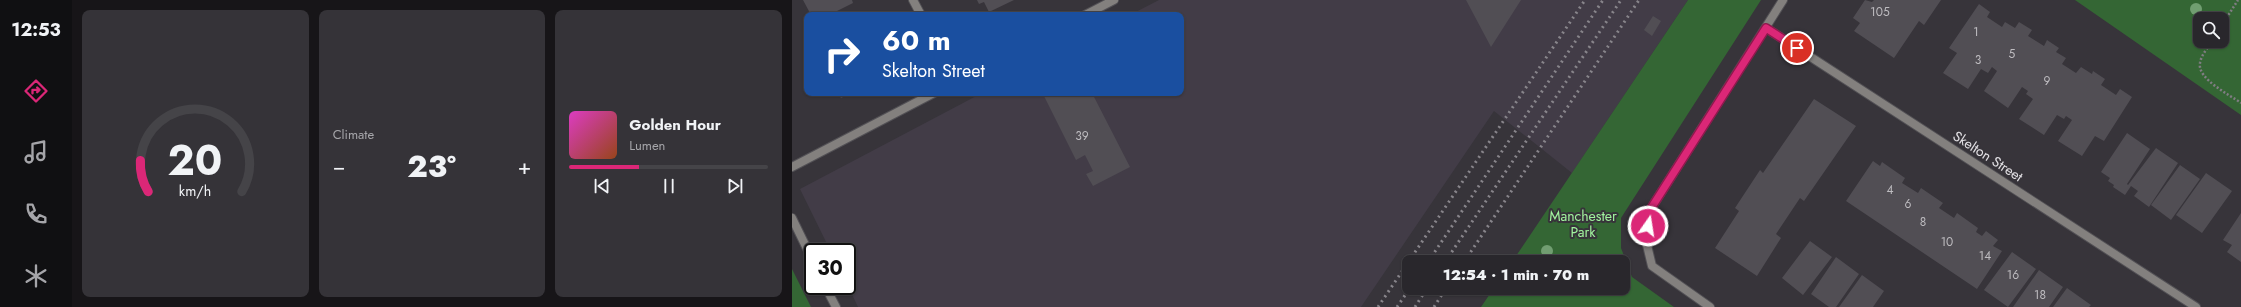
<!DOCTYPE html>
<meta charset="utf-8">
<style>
:root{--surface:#29272c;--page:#353338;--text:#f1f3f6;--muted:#a5a5a9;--line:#454448;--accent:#db2777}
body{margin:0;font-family:Jost,sans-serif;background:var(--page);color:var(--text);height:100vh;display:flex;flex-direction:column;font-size:15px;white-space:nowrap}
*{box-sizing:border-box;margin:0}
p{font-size:13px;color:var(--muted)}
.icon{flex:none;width:22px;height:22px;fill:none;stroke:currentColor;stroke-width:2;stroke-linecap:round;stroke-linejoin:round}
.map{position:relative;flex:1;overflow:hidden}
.side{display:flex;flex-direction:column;gap:10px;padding:10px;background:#171518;width:720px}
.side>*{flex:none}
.banner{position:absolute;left:12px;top:12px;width:380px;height:84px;border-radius:8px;box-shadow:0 1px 3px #0004,0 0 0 1px var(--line);background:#1a4fa0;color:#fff;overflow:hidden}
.buttons{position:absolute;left:1401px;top:12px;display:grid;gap:8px}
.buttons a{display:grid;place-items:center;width:36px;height:36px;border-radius:8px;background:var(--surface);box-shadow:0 1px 3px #0004,0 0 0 1px var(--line);font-size:20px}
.speed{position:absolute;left:12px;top:243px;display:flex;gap:8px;font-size:20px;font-weight:700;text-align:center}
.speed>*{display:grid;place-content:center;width:52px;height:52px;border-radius:50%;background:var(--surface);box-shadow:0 1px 3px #0004,0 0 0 1px var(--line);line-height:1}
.speed .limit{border:2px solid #111;border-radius:6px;background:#fff;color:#111}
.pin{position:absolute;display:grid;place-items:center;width:34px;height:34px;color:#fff;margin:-17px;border:2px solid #fff;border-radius:50%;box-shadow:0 1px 4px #0007}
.me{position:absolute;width:44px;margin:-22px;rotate:13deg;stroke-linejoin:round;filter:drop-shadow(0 0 3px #0008)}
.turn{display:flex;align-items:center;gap:14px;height:84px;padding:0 12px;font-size:18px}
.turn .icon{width:52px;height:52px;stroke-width:2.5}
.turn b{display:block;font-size:28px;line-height:34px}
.big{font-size:30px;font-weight:800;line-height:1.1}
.side .tile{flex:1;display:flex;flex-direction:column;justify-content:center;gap:6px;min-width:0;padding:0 14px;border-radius:8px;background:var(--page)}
.side .dial{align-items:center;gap:0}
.dial svg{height:104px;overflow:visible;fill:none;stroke:var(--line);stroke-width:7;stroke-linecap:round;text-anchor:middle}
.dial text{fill:var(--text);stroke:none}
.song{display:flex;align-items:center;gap:12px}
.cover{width:48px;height:48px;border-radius:6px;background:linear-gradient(135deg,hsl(310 70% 55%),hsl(20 70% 35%))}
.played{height:4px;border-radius:2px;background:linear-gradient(90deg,var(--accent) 35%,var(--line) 35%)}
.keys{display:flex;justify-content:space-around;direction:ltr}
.heat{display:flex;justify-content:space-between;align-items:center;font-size:22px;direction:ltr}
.side .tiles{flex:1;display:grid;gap:10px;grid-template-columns:repeat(3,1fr)}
.trip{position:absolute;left:610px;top:255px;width:228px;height:40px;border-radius:8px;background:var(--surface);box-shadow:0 1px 3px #0004,0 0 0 1px var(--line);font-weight:800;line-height:40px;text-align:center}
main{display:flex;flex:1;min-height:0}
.tabs{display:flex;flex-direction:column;width:72px;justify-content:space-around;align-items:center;background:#101012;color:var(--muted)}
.tabs .icon{width:28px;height:28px}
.tabs .current{color:var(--accent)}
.tabs b{font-size:18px;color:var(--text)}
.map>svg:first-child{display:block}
.built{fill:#423c47}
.green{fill:#346634;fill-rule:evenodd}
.building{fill:#514e54}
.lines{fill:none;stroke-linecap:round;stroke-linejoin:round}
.street-casing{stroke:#525055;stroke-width:10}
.path{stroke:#807d83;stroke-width:2.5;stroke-dasharray:2 2;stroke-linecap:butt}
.street{stroke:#83807e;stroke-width:8}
.rail{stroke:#88858b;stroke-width:3;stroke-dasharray:2 4;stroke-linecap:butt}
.tree{fill:#719e71}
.route-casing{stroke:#8e194d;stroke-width:10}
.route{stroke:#db2777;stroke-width:7}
.labels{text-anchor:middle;stroke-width:4;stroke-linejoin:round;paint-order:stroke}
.number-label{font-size:12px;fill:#bebcc0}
.street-label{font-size:14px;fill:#e2e0e4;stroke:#37343a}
.park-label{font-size:14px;fill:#a1f49e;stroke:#37343a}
</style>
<main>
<nav class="tabs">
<b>12:53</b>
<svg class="icon current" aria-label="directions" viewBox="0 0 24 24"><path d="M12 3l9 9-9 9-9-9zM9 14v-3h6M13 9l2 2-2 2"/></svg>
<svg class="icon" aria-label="music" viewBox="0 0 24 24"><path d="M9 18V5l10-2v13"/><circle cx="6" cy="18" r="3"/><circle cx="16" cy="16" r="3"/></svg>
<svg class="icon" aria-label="phone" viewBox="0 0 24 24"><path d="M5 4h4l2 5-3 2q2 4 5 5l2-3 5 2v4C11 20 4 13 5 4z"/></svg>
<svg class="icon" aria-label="climate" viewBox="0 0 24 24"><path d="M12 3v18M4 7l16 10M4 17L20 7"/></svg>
</nav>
<section class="side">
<div class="tiles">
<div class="tile dial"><svg viewBox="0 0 100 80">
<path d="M14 69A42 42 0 1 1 86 69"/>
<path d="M14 69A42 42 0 0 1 8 45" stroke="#db2777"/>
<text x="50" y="56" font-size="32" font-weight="700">20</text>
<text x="50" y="72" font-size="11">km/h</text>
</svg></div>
<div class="tile"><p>Climate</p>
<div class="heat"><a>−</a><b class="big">23°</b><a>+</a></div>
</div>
<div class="tile">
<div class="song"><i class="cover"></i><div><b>Golden Hour</b><p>Lumen</p></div></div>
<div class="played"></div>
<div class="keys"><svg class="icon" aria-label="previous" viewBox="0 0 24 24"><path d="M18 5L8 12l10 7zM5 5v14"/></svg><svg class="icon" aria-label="pause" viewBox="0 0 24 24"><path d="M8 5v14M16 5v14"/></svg><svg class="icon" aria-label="next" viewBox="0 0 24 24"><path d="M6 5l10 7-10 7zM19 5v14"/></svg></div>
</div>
</div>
</section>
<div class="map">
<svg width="1449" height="307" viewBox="0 0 1449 307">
<rect width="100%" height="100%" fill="#37343a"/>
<path class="built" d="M367 0H896L780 173 702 111 569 307H66L55 284V252H39L8 189 190 93H389V15H338Z"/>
<path class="green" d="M896 0H969L829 218V248L840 277 882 307H689L702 288H831V262H720Z
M1283 0H1449V115ZM1408 19H1430V41H1408Z
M0 269 19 307H0Z"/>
<path class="building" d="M11 0H60L61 3 37 15H19Z
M185 0H222L197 12 192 2 187 4Z
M674 0H729L699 47Z
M1073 0 1080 2 1082 0H1149L1132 25 1127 21 1102 58 1062 31 1068 23 1061 18Z
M1187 4 1198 12 1195 17 1210 27 1213 22 1223 28 1227 22 1240 30 1236 36 1252 46 1255 40 1267 48 1264 52 1274 58 1270 64 1284 73 1289 67 1300 74 1301 71 1313 79 1309 85 1324 95 1328 89 1340 97 1312 141 1303 136 1290 156 1266 141 1280 120 1274 116 1272 119 1265 115 1252 135 1227 119 1241 99 1234 94 1236 91 1230 87 1216 108 1192 91 1205 71 1200 67 1196 73 1189 69 1176 89 1151 73 1165 53 1157 48Z
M861 16 869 21 860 36 852 30Z
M46 93H59L49 98Z
M257 93H300L338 167 301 186 294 174 301 171 293 155 284 160 252 96Z
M1022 99 1064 126 1012 201 1008 198 984 234 989 238 965 276 923 248 947 211 943 208 968 170 971 173Z
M1335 133 1358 149 1335 184 1336 185 1364 148 1386 163 1357 207 1342 196 1346 191 1339 186 1333 195 1321 187 1322 185 1316 181 1318 178 1309 172Z
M1081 161 1088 166 1090 162 1113 178 1110 183 1126 193 1129 188 1151 203 1147 208 1162 218 1165 213 1186 228 1184 232 1190 236 1194 231 1206 240 1201 246 1210 251 1185 289 1054 201Z
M1388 165 1408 179 1379 220 1359 205Z
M1414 173 1440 191 1410 233 1384 215Z
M1449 213V262L1435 252 1440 245 1431 240Z
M1018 241 1040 257 1011 295 990 278Z
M1220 252 1244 269 1216 307 1192 290Z
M1044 257 1067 274 1044 307H1037L1019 294Z
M1247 270 1271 287 1257 307H1221Z
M1070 275 1092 291 1081 307H1047Z
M1275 288 1299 305 1297 307H1261Z"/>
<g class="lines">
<g class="street-casing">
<path id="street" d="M121 0 129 15
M293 15 322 0
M974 28 1404 307
M0 167 142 93
M0 218 21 261
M33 286 44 307
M918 307 860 266 854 241 858 210 991 0"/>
</g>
<path class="path" d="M1430 25 1446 0
M1420 41C1416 48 1409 55 1408 63 1405 79 1438 95 1449 103"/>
<use href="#street" class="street"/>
<path class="rail" d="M636 262 811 0
M653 262 829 0
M672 262 847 0
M586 307 793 0
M605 307 618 288
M623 307 635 288
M642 307 654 288"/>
</g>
<g class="tree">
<circle cx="1404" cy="9" r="6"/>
<circle cx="755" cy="251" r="6"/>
</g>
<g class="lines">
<g class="route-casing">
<path id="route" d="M856 226 858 210 974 28 1005 48"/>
</g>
<use href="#route" class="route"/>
</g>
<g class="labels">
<g class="number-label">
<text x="1088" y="16">105</text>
<text x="1184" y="36">1</text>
<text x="1220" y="58">5</text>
<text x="1186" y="64">3</text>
<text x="1255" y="85">9</text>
<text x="290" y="140">39</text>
<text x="1098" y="194">4</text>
<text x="1116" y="208">6</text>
<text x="1131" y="226">8</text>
<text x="1155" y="246">10</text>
<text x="1193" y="260">14</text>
<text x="1221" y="279">16</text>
<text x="1248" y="299">18</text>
</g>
<g class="street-label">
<text transform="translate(1196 156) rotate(33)" y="5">Skelton Street</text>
</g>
<g class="park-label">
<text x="791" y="221">Manchester<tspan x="791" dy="16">Park</tspan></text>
</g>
</g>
</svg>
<div class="buttons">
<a><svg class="icon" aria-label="search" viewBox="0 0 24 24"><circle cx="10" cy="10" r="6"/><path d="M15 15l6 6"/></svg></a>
</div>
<div class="speed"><div class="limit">30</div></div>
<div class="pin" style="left:1005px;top:48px;background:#d93025"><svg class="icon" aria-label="arrive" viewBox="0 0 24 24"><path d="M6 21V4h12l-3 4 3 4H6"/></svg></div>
<svg class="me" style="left:856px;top:226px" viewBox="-20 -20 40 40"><circle r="17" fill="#db2777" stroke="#fff" stroke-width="3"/><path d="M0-11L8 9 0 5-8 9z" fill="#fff"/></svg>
<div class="trip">12:54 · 1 min · 70 m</div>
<div class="banner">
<div class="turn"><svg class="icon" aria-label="right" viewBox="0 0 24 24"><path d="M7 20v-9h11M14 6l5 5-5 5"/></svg><div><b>60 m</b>Skelton Street</div></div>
</div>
</div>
</main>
